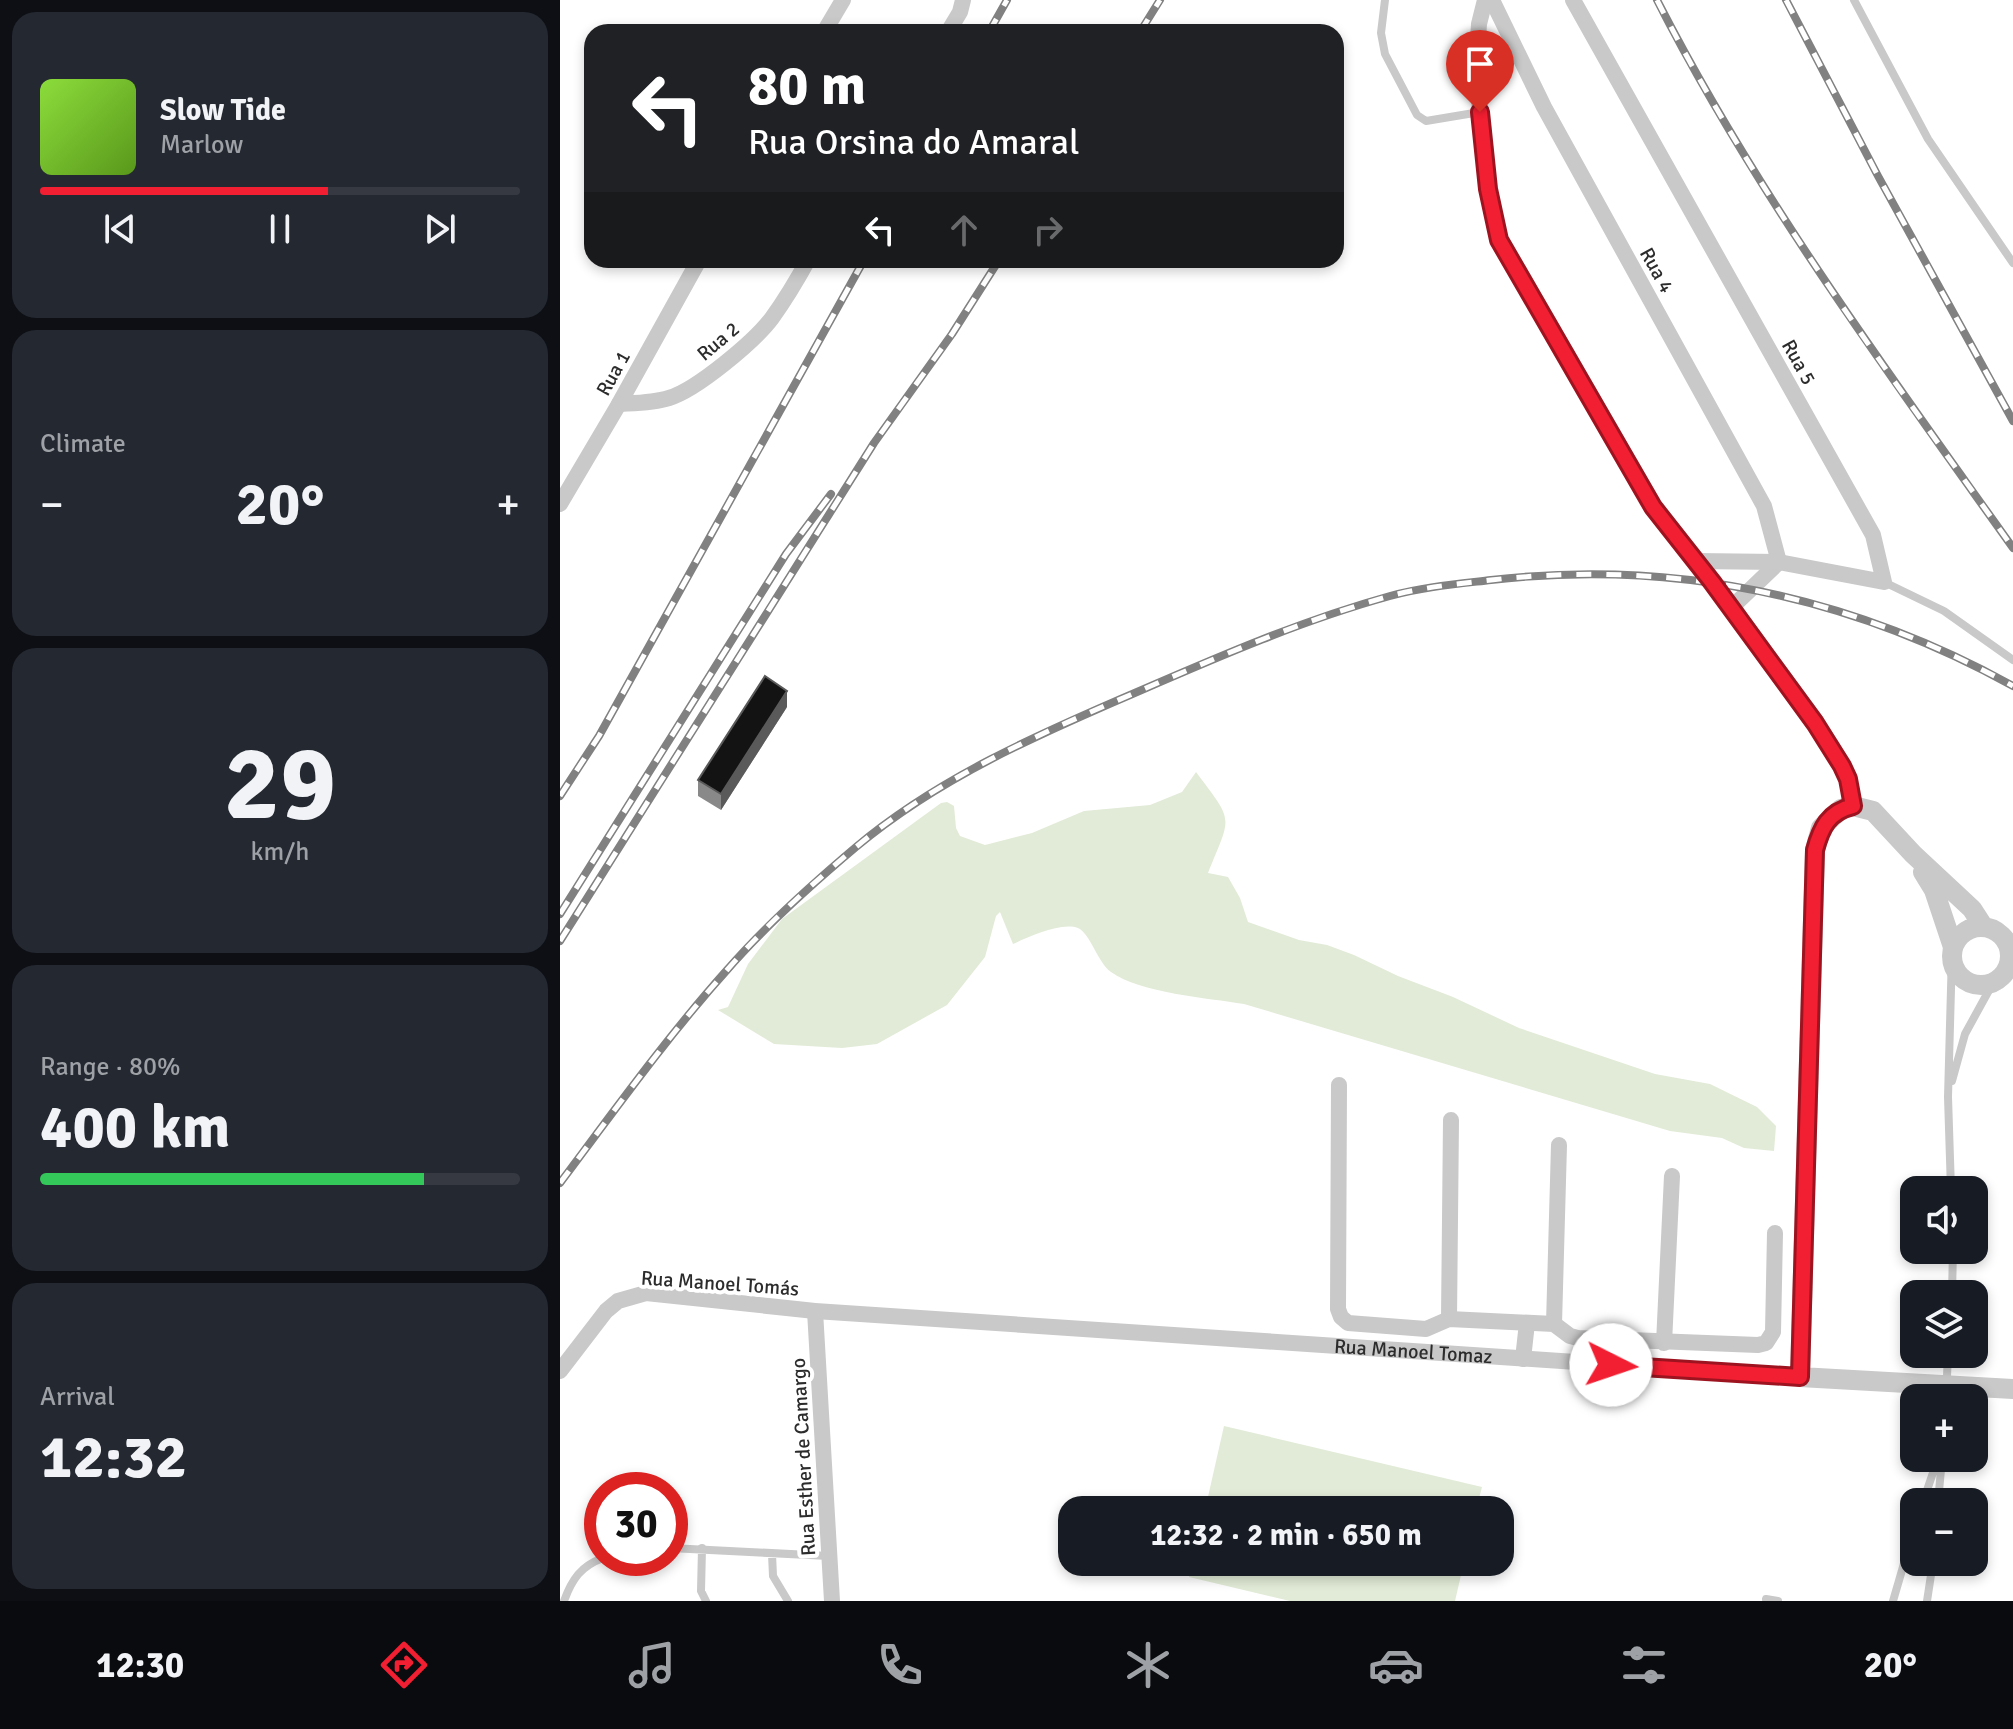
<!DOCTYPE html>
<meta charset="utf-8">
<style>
:root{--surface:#171b24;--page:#242831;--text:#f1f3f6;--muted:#9ea1a6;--line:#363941;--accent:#f21e31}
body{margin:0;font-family:Signika,sans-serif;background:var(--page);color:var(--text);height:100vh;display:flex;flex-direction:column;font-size:30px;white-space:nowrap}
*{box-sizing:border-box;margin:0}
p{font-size:26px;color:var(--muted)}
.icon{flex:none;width:44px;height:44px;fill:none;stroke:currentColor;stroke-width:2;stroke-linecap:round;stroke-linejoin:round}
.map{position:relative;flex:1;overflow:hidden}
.details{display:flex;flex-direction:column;gap:12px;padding:12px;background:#0d0f14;width:560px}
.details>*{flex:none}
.hud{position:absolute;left:24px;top:24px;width:760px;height:244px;border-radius:24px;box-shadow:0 4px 12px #0003;background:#202124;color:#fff;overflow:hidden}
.buttons{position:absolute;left:1340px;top:1176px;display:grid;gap:16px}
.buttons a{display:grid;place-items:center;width:88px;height:88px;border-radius:16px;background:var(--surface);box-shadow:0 4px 12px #0003;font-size:40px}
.speed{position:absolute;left:24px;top:1472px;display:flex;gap:16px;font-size:40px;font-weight:700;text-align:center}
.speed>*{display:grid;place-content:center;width:104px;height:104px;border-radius:50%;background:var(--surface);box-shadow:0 4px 12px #0003;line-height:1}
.speed .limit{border:12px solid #d22;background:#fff;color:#111}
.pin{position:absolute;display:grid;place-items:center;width:68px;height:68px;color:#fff;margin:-82px -34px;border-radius:50% 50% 50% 0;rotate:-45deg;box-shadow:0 0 8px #0007}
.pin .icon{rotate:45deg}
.me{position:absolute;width:88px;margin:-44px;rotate:94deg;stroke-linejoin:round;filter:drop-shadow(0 0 6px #0008)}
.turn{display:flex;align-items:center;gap:28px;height:168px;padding:0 32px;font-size:36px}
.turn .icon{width:104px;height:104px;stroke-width:2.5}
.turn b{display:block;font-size:56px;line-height:68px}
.lanes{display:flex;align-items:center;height:76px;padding:0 32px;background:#0003;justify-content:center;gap:40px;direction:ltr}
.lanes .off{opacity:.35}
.big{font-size:60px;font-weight:700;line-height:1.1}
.details .card{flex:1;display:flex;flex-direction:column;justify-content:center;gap:12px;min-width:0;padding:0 28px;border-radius:24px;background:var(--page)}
.details .dial{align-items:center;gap:0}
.dial b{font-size:104px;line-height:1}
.song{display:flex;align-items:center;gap:24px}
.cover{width:96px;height:96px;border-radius:12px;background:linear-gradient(135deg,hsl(90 70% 55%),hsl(90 70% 35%))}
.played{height:8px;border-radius:4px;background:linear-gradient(90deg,var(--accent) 60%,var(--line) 60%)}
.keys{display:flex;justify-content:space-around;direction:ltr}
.heat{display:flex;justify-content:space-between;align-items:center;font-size:44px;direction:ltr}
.charge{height:12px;border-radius:6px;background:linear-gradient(90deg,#34c759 80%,var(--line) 0)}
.trip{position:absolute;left:498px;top:1496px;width:456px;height:80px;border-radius:24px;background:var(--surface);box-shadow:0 4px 12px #0003;font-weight:700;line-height:80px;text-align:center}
.tab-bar{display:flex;height:128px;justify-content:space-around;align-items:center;background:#090b0e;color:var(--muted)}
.tab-bar .icon{width:56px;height:56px}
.tab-bar .selected{color:var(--accent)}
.tab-bar b{font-size:36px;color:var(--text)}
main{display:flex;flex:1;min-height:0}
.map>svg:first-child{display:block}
.green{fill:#e2ebd7}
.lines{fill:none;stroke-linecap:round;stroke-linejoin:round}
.service{stroke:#c9c9c9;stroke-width:8}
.minor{stroke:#c9c9c9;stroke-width:16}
.tertiary{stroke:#c9c9c9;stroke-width:20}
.rail-casing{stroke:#818181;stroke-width:8}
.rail{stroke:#fff;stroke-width:5;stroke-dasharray:15;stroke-linecap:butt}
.wall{fill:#898989}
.shaded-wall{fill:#5a5a5a}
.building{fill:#131313;stroke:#5a5a5a;stroke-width:2}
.route-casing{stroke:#9d1420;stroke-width:20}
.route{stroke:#f21e31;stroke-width:14}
.labels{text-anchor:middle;stroke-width:8;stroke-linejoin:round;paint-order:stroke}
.street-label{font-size:20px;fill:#2c2c2c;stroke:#fff}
</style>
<main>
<section class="details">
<div class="card">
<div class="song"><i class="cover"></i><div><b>Slow Tide</b><p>Marlow</p></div></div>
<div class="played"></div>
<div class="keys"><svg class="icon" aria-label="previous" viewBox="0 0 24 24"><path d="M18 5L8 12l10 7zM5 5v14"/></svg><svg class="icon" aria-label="pause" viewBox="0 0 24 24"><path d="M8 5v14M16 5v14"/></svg><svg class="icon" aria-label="next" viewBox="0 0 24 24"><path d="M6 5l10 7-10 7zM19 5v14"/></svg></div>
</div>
<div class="card"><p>Climate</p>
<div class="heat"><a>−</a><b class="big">20°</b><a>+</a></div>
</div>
<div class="card dial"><b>29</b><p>km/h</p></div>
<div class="card"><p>Range · 80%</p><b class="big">400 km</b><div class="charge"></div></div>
<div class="card"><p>Arrival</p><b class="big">12:32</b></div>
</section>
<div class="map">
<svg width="1453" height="1601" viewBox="0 0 1453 1601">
<rect width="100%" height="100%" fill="#fff"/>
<path class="green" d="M636 772C674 823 672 814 648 873L668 877 680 898 688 922 739 940 767 945 794 955 838 976 893 997 959 1028 1095 1074 1150 1084 1197 1107 1216 1126 1214 1151 1184 1148 1162 1138 1110 1131 684 1004C648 998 580 993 551 972 538 963 530 933 518 928 500 922 469 937 453 944L440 912 436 916 425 957 387 1005 317 1044 282 1048 214 1044 158 1010 168 1007 188 964 222 919 381 803 387 802 394 806 396 828 400 836 425 845 472 833 524 811 590 805 622 792Z
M664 1426 922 1487 916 1510H645Z
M633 1562H904L895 1601H730L629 1577Z"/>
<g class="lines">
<path class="service" d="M825 0 821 33 825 54 857 115 866 121 920 112
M1294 0 1368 139 1453 263
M1324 582 1384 611 1453 660
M1392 1081 1405 1034 1433 983
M1391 1190 1388 1097 1392 953
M1392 1294 1393 1250
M1386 1398 1388 1354
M1363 1502 1378 1458
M1378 1502 1382 1459
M110 1548 269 1556
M142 1548 141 1591 146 1601
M212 1554 213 1576 228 1601
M1206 1599 1218 1601
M4 1601C12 1579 21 1566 43 1558
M1333 1601 1354 1529
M1367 1601 1373 1562"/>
<g class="minor">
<path d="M925 0 919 24 916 71 928 189 939 240 1093 507 1152 582 1255 723 1282 766 1288 779 1293 806"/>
<path d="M932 0 984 107 1204 506 1219 562 1170 609"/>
<path d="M1013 0 1313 535 1324 582 1219 562 1135 561"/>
<path d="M264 32 283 0"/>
<path d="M388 32 400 12 403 0"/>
<path d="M59 404C76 403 93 403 109 398 136 390 194 342 212 318 225 300 237 280 248 260"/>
<path d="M0 504 59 404 139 260"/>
<path d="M779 1085 778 1309 781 1317 788 1323 866 1329 889 1319 994 1324 1010 1336 1018 1338 1198 1345 1206 1343 1213 1332 1215 1233"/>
<path d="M255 1311 272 1601"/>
<path d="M889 1319 891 1120"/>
<path d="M994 1324 999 1145"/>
<path d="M1104 1343 1112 1176"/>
<path d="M963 1359 967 1323"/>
<path id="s1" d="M0 1371 46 1311 58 1301 86 1293 255 1311 1240 1377"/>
</g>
<path class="tertiary" d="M1363 872 1374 890 1393 947
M1423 926 1412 909 1353 854 1313 811 1293 806 1281 809 1261 828 1255 850 1240 1377 1453 1389
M1392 956a29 29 0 1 1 58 0a29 29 0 1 1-58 0Z"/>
<g class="rail-casing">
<path id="rail" d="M1097 0C1196 194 1327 371 1453 548
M1226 0 1318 176 1453 421
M429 32 447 0
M580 32 600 0
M0 796 39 736 304 260
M0 914 226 554 271 494
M0 941 314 443 392 334 439 260
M0 1183C54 1111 107 1037 167 970 206 925 251 885 296 847 378 778 479 734 577 692 660 656 743 620 830 596 863 587 897 584 931 580 1116 559 1290 596 1453 686"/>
</g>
<use href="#rail" class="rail"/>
</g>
<path class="wall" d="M227 707 161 810 138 796V780Z"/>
<path class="shaded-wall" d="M227 691V707L161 810V794Z"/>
<path class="building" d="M205 676 227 691 161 794 138 780Z"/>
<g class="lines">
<g class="route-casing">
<path id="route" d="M920 112 928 189 939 240 1093 507 1152 582 1255 723 1282 766 1288 779 1293 806C1268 812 1261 828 1255 850L1240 1377 1051 1365"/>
</g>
<use href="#route" class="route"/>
</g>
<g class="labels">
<g class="street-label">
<text transform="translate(1097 270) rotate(61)" y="7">Rua 4</text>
<text transform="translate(158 341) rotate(-40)" y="7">Rua 2</text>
<text transform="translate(1239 362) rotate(61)" y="7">Rua 5</text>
<text transform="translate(53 373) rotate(-61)" y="7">Rua 1</text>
<text transform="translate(160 1283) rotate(4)" y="7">Rua Manoel Tomás</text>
<text dy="7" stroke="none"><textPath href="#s1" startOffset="890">Rua Manoel Tomaz</textPath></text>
<text transform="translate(243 1457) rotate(-93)" y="7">Rua Esther de Camargo</text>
</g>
</g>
</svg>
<div class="buttons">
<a><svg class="icon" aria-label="sound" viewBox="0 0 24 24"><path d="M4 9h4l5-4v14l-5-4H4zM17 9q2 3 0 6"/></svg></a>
<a><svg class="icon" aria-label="layers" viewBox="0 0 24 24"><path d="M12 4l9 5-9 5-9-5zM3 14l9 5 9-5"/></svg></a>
<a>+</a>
<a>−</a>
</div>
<div class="speed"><div class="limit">30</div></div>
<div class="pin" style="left:920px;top:112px;background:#d93025"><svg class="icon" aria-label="arrive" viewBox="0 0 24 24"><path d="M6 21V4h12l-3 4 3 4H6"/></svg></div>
<svg class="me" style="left:1051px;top:1365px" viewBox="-20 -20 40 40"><circle r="19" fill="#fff"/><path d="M0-13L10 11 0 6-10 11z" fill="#f21e31"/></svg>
<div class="trip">12:32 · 2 min · 650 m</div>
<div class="hud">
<div class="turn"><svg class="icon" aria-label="left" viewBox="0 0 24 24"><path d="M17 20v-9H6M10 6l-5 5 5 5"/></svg><div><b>80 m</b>Rua Orsina do Amaral</div></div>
<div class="lanes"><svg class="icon" aria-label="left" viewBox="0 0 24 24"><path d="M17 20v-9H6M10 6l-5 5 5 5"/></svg><svg class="icon off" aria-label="ahead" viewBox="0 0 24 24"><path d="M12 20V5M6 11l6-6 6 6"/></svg><svg class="icon off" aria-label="right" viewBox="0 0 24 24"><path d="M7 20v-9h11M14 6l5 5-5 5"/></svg></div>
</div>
</div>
</main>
<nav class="tab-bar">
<b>12:30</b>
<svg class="icon selected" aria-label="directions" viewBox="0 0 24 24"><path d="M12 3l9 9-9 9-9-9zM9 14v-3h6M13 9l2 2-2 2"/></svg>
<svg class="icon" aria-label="music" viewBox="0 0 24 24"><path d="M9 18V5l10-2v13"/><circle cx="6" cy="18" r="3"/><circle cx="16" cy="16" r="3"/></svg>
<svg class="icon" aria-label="phone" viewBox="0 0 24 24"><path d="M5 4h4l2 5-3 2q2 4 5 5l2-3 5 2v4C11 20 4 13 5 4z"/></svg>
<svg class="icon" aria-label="climate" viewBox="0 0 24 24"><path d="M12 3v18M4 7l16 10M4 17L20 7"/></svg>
<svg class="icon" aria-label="car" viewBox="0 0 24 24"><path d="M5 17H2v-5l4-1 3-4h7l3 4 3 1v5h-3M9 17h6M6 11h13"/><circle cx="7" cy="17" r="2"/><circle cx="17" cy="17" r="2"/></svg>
<svg class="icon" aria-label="filters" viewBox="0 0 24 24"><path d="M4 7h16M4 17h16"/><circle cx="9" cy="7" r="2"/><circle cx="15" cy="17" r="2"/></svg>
<b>20°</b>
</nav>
